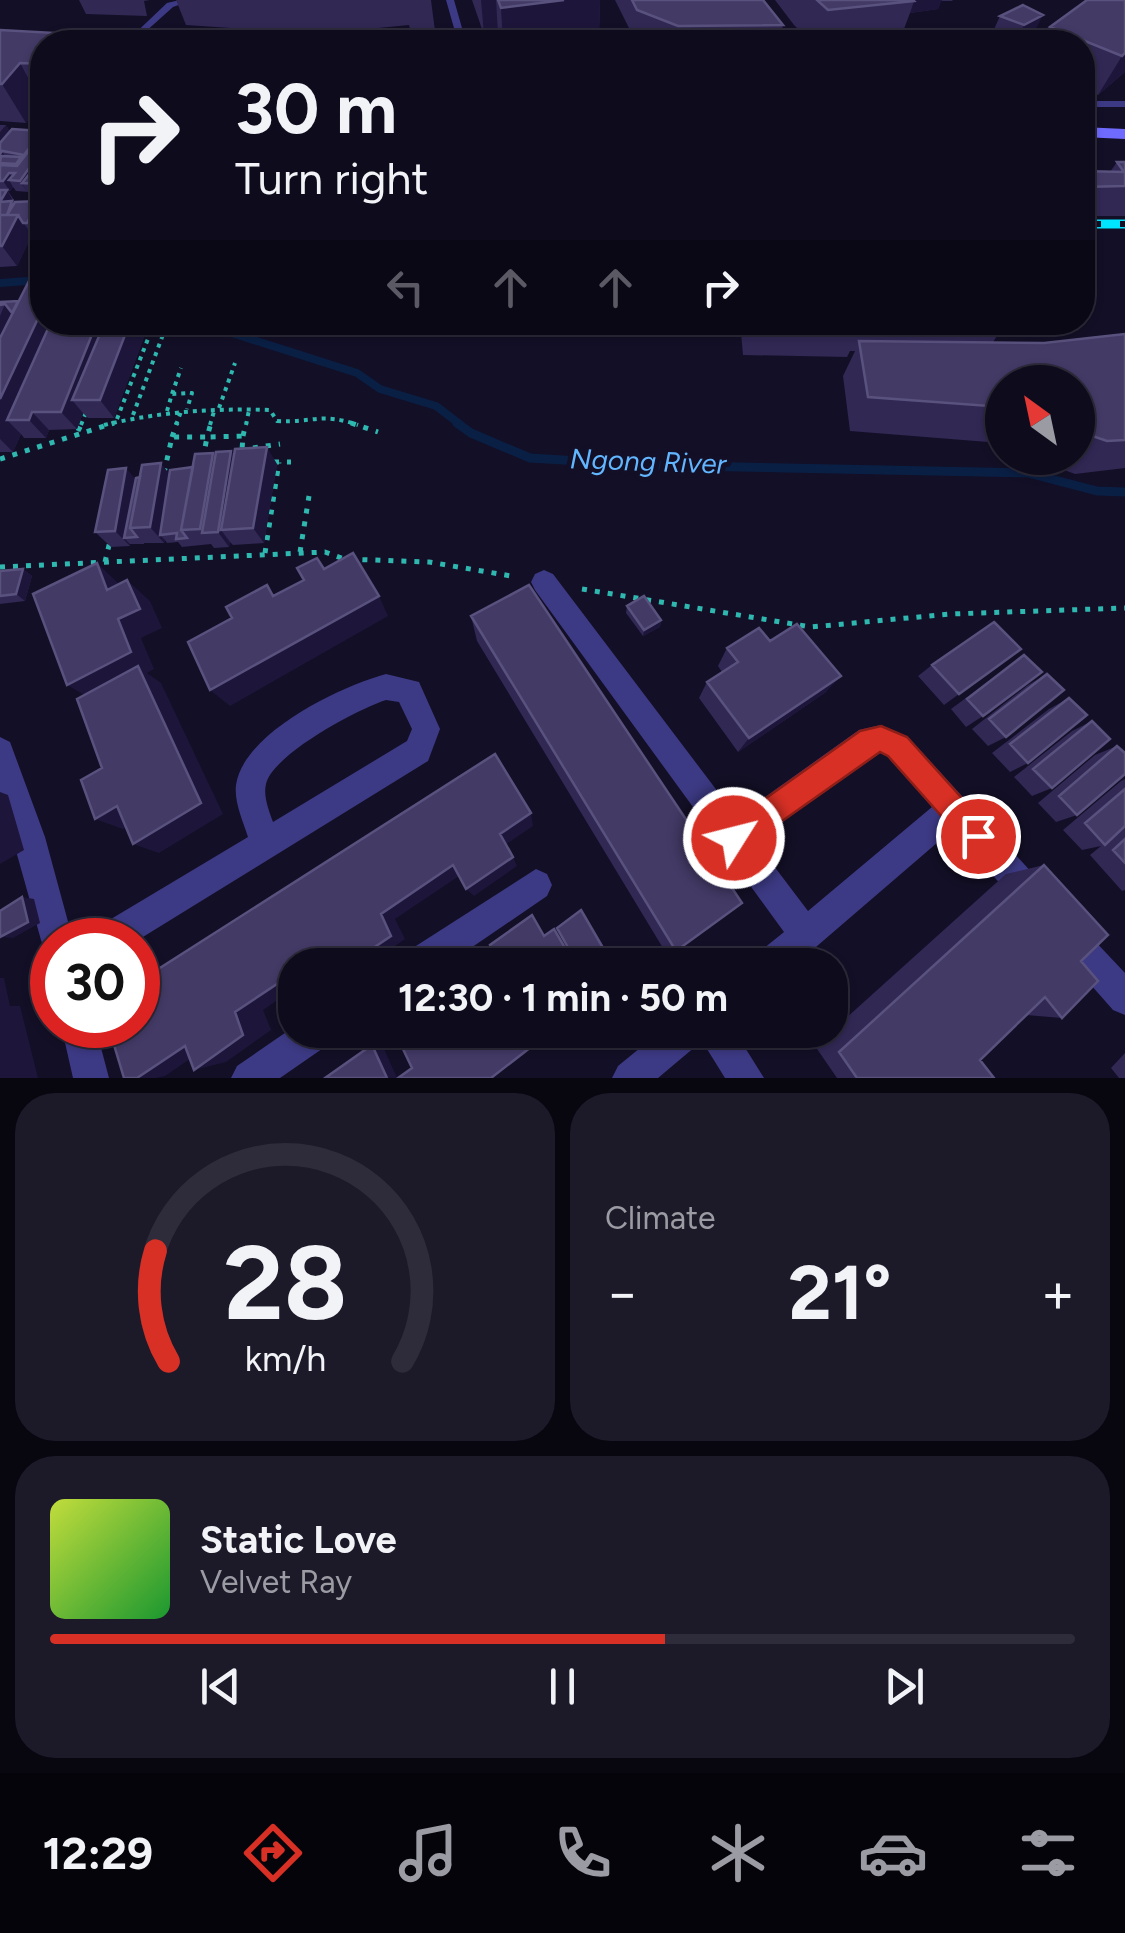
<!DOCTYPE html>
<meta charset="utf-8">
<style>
:root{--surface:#0e0b1c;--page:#1c1929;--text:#f1f3f6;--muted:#9b9ba3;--line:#2e2b3b;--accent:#d93025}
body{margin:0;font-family:Figtree,sans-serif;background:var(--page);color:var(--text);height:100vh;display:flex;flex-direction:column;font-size:38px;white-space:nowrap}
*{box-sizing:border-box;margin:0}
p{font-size:32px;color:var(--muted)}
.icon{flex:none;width:55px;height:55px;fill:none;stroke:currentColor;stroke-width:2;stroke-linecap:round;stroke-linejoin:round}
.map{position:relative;height:1078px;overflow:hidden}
.drawer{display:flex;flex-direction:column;gap:15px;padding:15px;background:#08060f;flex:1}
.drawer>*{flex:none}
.hud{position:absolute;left:30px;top:30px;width:1065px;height:305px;border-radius:40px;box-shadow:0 2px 8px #0004,0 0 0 2px var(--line);background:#0e0b1c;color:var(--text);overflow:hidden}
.needle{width:65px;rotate:327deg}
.tools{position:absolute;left:985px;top:365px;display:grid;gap:20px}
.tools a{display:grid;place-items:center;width:110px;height:110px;border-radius:50%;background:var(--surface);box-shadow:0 2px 8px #0004,0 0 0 2px var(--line);font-size:50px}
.speed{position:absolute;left:30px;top:918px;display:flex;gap:20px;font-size:50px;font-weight:700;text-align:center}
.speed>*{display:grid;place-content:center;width:130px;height:130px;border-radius:50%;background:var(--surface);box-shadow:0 2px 8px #0004,0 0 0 2px var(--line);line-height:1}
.speed .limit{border:15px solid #d22;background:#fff;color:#111}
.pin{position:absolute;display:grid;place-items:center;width:85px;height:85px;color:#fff;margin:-42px;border:5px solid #fff;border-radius:50%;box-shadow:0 2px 10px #0007}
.me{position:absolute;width:110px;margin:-55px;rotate:54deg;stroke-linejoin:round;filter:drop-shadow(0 0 8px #0008)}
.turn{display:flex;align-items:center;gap:35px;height:210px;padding:0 40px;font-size:45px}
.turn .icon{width:130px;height:130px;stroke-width:2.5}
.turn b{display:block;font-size:70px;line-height:85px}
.lanes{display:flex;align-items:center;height:95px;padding:0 40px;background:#0003;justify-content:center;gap:50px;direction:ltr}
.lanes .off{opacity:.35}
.big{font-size:75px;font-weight:700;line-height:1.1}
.drawer .card{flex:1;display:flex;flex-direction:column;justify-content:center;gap:15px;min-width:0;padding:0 35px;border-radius:40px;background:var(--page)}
.drawer .dial{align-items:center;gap:0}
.dial svg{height:260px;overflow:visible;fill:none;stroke:var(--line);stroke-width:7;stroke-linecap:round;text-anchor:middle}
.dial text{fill:var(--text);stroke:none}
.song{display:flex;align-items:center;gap:30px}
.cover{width:120px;height:120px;border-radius:15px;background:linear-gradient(135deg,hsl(70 70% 55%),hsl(130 70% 35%))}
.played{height:10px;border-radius:5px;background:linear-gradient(90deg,var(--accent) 60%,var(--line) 60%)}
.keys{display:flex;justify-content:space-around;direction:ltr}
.heat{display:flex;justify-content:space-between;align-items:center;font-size:55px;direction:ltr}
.drawer .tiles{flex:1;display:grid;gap:15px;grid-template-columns:1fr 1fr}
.card:last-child{grid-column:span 2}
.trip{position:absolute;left:278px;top:948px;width:570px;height:100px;border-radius:40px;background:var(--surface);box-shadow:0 2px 8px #0004,0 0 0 2px var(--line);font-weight:700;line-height:100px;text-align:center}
.dock{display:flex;height:160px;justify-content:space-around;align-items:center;background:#06040b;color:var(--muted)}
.dock .icon{width:70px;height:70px}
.dock .active{color:var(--accent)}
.dock b{font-size:45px;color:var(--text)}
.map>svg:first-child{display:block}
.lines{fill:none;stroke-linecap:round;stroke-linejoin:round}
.stream-far1{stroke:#0a1f44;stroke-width:8}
.stream{stroke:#0a1f44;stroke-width:9}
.path-far1{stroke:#2fb8b0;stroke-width:4;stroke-dasharray:4 5;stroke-linecap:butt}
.path{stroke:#2fb8b0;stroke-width:5;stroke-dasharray:5 8;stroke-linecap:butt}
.lane{fill:#3d3a85;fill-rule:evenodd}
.street{fill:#3d3a85;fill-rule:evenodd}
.secondary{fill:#6f6bff;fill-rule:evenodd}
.rail-casing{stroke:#00e5ff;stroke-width:9}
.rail{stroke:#130f26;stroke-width:6;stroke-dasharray:19;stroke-linecap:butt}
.wall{fill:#312854}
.shaded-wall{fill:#1d163a}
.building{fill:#433a66;stroke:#5a527e;stroke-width:2.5}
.route{fill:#d93025;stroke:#8d1f18;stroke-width:2.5}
.labels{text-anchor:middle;stroke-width:10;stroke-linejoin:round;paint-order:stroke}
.water-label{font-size:28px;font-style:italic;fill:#62b6ff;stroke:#130f26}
</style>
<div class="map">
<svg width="1125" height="1078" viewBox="0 0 1125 1078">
<rect width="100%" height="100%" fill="#130f26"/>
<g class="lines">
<path class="stream-far1" d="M0 283 42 280
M197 322 357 373 380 389 436 406 461 425"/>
<path class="stream" d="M457 423 471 433 530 458 645 465 1028 473 1097 491 1125 492"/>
<path class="path-far1" d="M172 394 181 368
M219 408 235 363
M167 411 172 394 192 393 187 409
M133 415 164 332
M117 419 151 331
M81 425 87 410
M104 425C159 412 213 408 270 410L277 421C313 423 321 412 358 425
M176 425 182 409
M210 425 215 408
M246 425 249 410"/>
<path class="path" d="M351 423 378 432
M78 431 82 423
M243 436 246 423
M172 437 177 423
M253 448 280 444
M0 459 114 423
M203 459 207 437 243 436 242 450
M274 462H291
M164 473 172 437H207L211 423
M300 552 309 496
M265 553 279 462
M105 562 110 541
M0 567 325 552 344 559 429 562 517 577
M582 589 811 627 950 614 1125 608"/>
<path class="lane" d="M180 0H192L173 7 134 42H126L167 3Z
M446 0H454L466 42H458Z
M1082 97 1097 101H1125V107H1096L1082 102Z"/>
<path class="street" d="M544 570 553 574 737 817 859 730 881 725 908 737 1045 887 1050 898 1045 909 1034 914 1023 909 952 830 795 965H753L758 953 784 932 535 590 531 582 535 574ZM880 753 888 757 932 807 808 911 755 841Z
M386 674 419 682 440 729 428 761 138 940H92L96 928 248 837C243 821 234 802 236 785 243 733 341 686 386 674ZM386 700 399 702 412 729 407 741 273 822C269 811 263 796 266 784 273 754 358 709 386 700Z
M0 737 10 742 45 837 73 940H52V954L45 952 41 940 0 794Z
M536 869 547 874 552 885 547 896 446 965H400L405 953Z
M1065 916 1076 921 1125 973V1015L1113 1010 1054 943 1049 932 1054 921Z
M61 1025H95L109 1078H73Z
M295 1026V1030H337L332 1042 280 1078H231L237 1066Z
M662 1030H734L764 1078H725L702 1041 658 1078H612L618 1066Z"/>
<path class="secondary" d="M1082 127 1125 129V139L1082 137Z"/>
<g class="rail-casing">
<path id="rail" d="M1082 224H1125"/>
</g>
<use href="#rail" class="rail"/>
</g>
<path class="wall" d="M79 0H150L144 1 147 16 86 14Z
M176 0H431L435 31 411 33 409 25 317 34 186 25Z
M472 0H600L599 34 533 42H502L498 33 484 35Z
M615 0H763L783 25 779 42H641L635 40Z
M775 0H953L952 1H941L938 9 910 13 901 37 920 42H894L895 40 876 42H811L794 25Z
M1125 0V72L1098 95 1082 88V42H1043L1050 27Z
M1023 5 1033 35 1019 42H987L994 38 991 36 1000 16Z
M0 30 42 42V103L26 123 0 121Z
M0 125H6L10 132 42 131V193L16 191 13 187 10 191H8L14 200V204L42 209V216L34 233H31L32 235 17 266 0 267Z
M1117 162H1125V216H1082V171L1110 172Z
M0 302 42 322 144 337 114 418H88L83 413 77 429 49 430 46 438H24L21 434 13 452H0Z
M740 322H1006L993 342 1044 343 1125 334V468L1075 474 1031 458H1078V382H1002V447L988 442 850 431 843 376 855 351H850L847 357 743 355Z
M231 451 234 455 277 464 264 543 233 545 230 542 229 547 214 548 211 544 182 547 178 542 167 543 165 540 164 543H144V544H130V546L111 547 95 532 135 479 169 474Z
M23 569 32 576 25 601 0 604V571Z
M627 606 661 620 660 627 643 636 626 613Z
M471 616 676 951 666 953 477 641Z
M727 648 826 692 738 752 699 698 707 682 722 672 718 666Z
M1021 649 944 705 918 676 932 665Z
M1024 655 983 716 966 727 951 709Z
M1047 674 1006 737 988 746 972 729 1028 685Z
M1069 698 1028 763 1010 772 992 753 1049 709Z
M1092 721 1052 788 1032 796 1014 777 1072 731Z
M1117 746 1077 815 1056 822 1038 803 1095 755Z
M1125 779V890L1122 891 1090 855 1101 846 1082 850 1063 830 1121 781Z
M1044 865 1081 961 1062 1018 1026 1015 980 1060 994 1078H837L815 1046 1006 874Z
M1125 1053V1078H1119L1111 1068Z"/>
<path class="shaded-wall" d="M481 0H496L498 33 484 35Z
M564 0H600L599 34 533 42H503L501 8Z
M891 0H942L938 9 910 13 914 1Z
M1043 15 1033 35 1019 42H1016L1024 25Z
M1125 53V72L1098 95 1122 56Z
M20 63 42 103 26 123 2 84Z
M6 125 12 135 3 153 9 161 0 163V132Z
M42 150V169L22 183 27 191 20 181Z
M9 173 15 181 9 180 13 187 10 191 3 181Z
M7 190 19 212 18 215 32 235 17 266 2 246 0 202Z
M38 201 42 209V216L34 233 27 223Z
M5 304 42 310V322H69L7 420 21 434 13 452 0 439V316Z
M95 322H114L72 400 83 413 77 429 61 412Z
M124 322H135L144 337 114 418 100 400Z
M32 412 49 430 46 438 29 420Z
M267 447 277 464 264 543 253 528Z
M231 451 242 468 221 530 230 542 229 547 218 532Z
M213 453 224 470 203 533 200 529Z
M161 463 174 480 160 535 165 540 164 543 150 527Z
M126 468 140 484 124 538 130 544V546L115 531Z
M97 563 120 585 107 590Z
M23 569 32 576 25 601 16 594Z
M127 580 150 601 162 628 141 638 154 669 147 673 161 683 223 814 159 853 133 844 95 701 67 685 118 619Z
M379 596 388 616 230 706 210 690Z
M661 620 660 627 643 636 644 630Z
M841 676 826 692 738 752 749 738Z
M0 792 8 795 24 850 0 864Z
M117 806 144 817 123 829 95 819Z
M531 813 533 826 505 845 500 834Z
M513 857 517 866 474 896 466 889Z
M453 865 462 874 395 919 405 939 368 965H348L381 914Z
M22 897 34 899 40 923 13 938 0 937Z
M324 952 344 955 329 965H306Z
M295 972V988L263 1010 271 1030 226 1062 194 1070 235 1012Z
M0 978H4L10 1006H20L38 1078H0Z
M218 1040 165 1076 156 1078H137L185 1046Z
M381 1042 397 1078H387L372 1045Z"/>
<path class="building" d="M498 0H564L501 8Z
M632 0H763L783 25 678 26 637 10Z
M817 0H913L914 1 828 10Z
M1087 0H1125V53L1122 56 1050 27Z
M1023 5 1043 15 1024 25 1000 16Z
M0 30 74 34 70 38 148 42H42V64L20 63 2 84H0Z
M1002 32 1018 36 1007 42H987Z
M906 35 920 42H901L896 39Z
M962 37 969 42H935Z
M42 76V87H33Z
M12 129 42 131 24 155 2 151 0 154V143Z
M42 134V150L20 181 9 180 15 173H9L3 181H0V165L17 166Z
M42 155V184L22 183 34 168Z
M1 156 21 157 16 164 0 163Z
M1117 162H1125V186L1082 187V171L1124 172Z
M0 190H7L0 202Z
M12 201 7 215 15 202 38 201 27 223H23L18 215H0V202Z
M0 215H18L2 246H0Z
M30 279H42V310L0 399V338Z
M18 301 12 313 5 304 0 305V302Z
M51 322H97L61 412H32L29 420H7Z
M105 322H130L100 400H72Z
M1125 334V440L1107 441 1078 431V382H1002V407L868 397 859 341 1044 343Z
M267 447 253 528 221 530 235 449Z
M231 451 218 532 202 533 216 452Z
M213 453 200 529 181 530 195 454Z
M161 463 150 527 130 528 142 465Z
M193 467 181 530 187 538 176 539 177 533 160 535 170 470Z
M126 468 115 531 95 532 108 470Z
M140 477 130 528 137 537 124 538 136 478Z
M353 553 379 596 210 690 188 642 232 618 226 607 267 585 273 596 304 580 297 568 317 558 324 569Z
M97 563 107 590 127 580 140 609 118 619 131 652 67 685 33 594Z
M23 569 16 594 0 596V571Z
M529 585 742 903 676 951 471 616Z
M644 596 661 620 644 630 627 606Z
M994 622 1021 649 959 694 932 665Z
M797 624 841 676 749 738 707 682 738 662 727 648 759 628 770 641Z
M1024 655 1042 672 983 716 967 699Z
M138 666 201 803 133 844 117 806 95 819 81 780 102 768 77 699Z
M1047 674 1064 690 1006 737 989 719Z
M1069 698 1087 715 1028 763 1010 744Z
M1092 721 1110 739 1052 788 1033 769Z
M1117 746 1125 753V774L1077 815 1059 796Z
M495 754 531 813 500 834 513 857 466 889 453 865 381 914 391 936 348 965H330L324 952 306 965H295V972L235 1012 243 1035 194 1070 185 1046 137 1078H124L108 1025H138V982Z
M1125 789V826L1105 845 1085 823Z
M1125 839V863L1113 850Z
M1044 865 1108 935 1081 961 1098 981 1062 1018 1045 997 980 1060 994 1078H857L839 1052Z
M22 897 28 922 0 937V911Z
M581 910 613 965H578L557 928Z
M532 915 544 936 554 929 575 965H500L490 945Z
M394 1030H553L491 1078H398L412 1068Z
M372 1045 387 1078H325Z"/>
<path class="route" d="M881 726 907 737 987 826 991 836 987 846 978 850 968 846 888 756 880 752 744 848 734 852 724 848 720 838 724 828 860 731Z"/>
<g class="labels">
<g class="water-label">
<text transform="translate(648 461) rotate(2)" y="10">Ngong River</text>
</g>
</g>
</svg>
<div class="tools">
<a><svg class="needle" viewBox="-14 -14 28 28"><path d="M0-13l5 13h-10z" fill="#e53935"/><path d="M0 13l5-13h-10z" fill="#9b9ba3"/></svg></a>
</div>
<div class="speed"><div class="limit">30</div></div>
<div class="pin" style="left:978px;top:836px;background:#d93025"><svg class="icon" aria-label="arrive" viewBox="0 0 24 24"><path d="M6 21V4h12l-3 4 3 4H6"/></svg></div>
<svg class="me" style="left:734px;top:838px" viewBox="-20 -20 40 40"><circle r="17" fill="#d93025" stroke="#fff" stroke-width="3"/><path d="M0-11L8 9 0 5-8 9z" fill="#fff"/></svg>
<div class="trip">12:30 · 1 min · 50 m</div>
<div class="hud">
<div class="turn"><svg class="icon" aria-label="right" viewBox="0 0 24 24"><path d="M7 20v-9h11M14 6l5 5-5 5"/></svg><div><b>30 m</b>Turn right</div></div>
<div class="lanes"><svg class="icon off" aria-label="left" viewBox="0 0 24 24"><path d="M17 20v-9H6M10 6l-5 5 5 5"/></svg><svg class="icon off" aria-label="ahead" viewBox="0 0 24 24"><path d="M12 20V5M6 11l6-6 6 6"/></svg><svg class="icon off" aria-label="ahead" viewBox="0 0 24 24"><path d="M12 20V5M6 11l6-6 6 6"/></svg><svg class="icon" aria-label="right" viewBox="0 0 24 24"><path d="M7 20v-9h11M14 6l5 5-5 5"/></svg></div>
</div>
</div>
<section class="drawer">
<div class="tiles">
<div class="card dial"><svg viewBox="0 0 100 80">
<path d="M14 69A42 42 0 1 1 86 69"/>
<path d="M14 69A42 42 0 0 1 10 35" stroke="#d93025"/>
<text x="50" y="56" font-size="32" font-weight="700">28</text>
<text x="50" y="72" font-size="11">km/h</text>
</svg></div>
<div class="card"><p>Climate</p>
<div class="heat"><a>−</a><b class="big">21°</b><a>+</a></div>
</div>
<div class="card">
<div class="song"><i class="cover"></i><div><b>Static Love</b><p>Velvet Ray</p></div></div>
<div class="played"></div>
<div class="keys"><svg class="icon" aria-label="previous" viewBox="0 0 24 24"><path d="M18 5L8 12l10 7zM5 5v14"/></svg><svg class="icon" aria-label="pause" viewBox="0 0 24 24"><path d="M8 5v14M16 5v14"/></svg><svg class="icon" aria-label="next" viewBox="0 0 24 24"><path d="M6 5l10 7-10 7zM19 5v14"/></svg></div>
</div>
</div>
</section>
<nav class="dock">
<b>12:29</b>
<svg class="icon active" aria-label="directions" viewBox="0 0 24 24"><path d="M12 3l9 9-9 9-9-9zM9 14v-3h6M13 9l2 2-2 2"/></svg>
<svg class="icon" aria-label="music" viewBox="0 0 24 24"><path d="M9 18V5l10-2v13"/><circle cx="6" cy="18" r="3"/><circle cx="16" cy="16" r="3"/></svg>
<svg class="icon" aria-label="phone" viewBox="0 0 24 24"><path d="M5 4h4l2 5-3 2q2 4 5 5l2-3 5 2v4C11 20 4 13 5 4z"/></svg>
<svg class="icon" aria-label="climate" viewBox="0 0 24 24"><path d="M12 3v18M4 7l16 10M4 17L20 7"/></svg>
<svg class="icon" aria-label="car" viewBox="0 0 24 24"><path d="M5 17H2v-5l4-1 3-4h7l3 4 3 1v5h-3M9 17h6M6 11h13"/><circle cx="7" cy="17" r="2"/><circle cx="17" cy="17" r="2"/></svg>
<svg class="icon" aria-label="filters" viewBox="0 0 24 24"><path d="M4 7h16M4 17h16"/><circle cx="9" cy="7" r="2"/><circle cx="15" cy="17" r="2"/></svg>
</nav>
